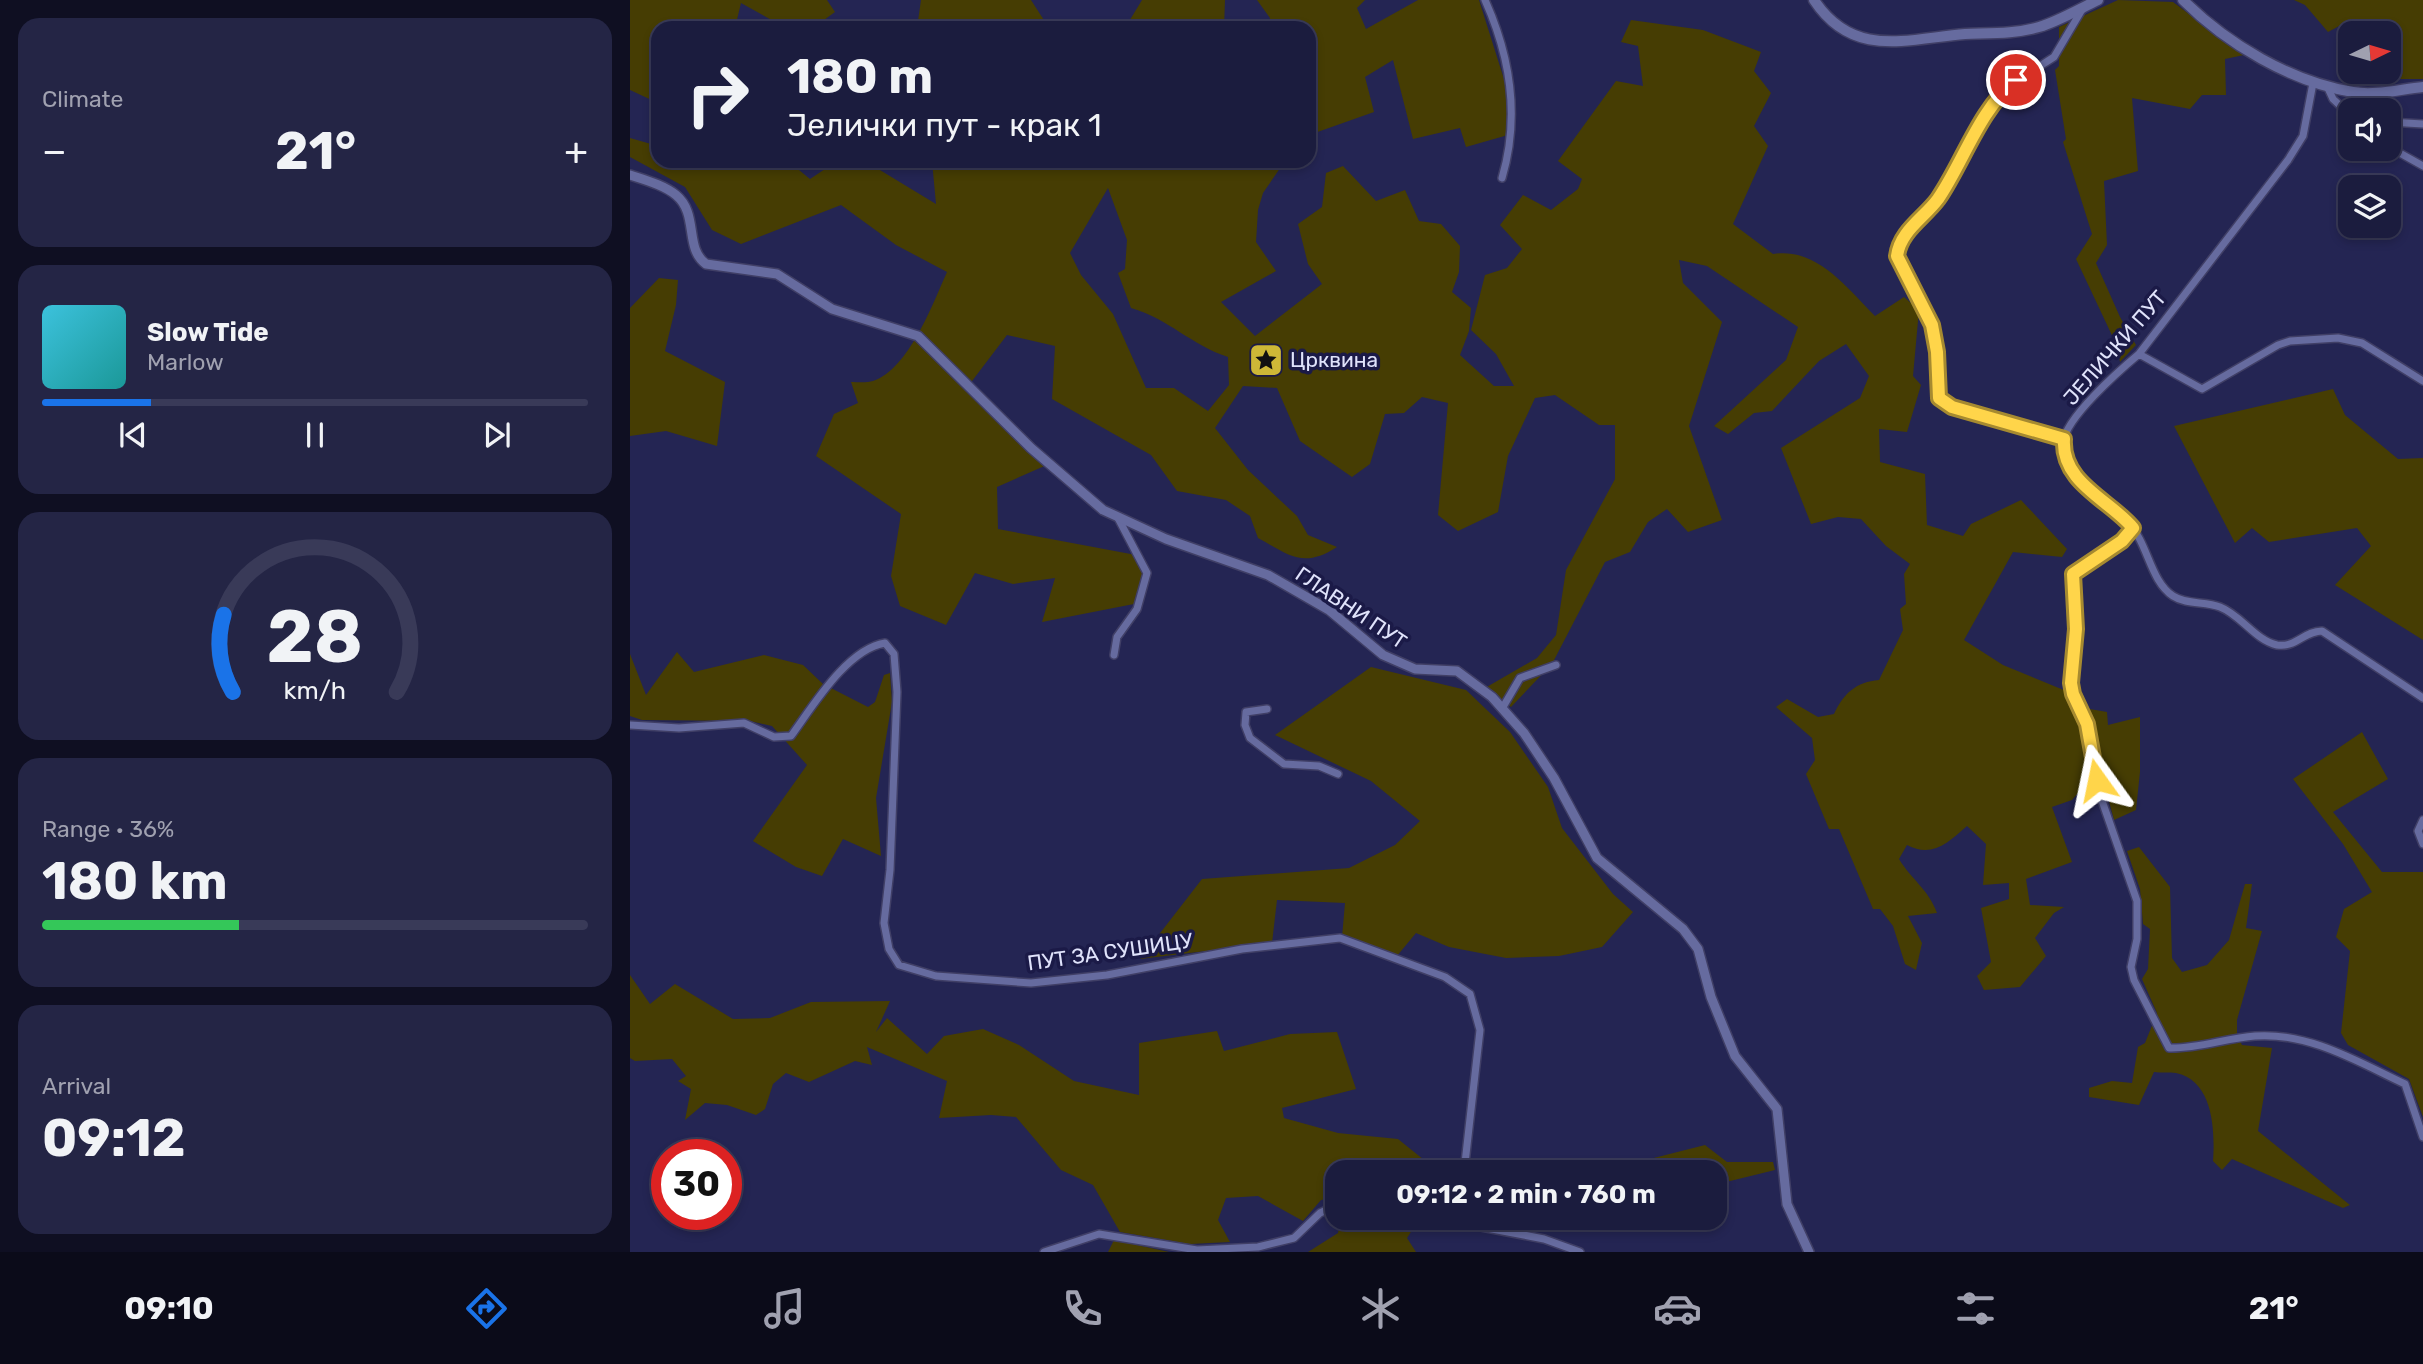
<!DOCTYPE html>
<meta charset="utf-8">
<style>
:root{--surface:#1b1c3e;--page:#242545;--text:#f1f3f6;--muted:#a0a1b0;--line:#393a58;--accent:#1a73e8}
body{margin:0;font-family:Rubik,sans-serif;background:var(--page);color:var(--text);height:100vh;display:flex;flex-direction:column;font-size:26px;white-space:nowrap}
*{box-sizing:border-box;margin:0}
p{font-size:23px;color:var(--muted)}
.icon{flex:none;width:38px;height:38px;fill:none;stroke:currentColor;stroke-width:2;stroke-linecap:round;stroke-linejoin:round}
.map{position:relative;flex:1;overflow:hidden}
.panel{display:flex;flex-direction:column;gap:18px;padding:18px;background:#0f0f22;width:630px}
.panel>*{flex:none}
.top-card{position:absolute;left:21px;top:21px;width:665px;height:147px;border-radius:21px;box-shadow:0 4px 10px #0003,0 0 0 2px var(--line);background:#1b1c3e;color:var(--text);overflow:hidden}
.needle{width:46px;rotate:85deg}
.controls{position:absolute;left:1708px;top:21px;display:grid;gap:14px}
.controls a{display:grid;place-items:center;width:63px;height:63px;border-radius:14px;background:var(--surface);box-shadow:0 4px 10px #0003,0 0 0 2px var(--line);font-size:35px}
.speed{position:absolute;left:21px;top:1139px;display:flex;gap:14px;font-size:35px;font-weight:700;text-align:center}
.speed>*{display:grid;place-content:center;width:91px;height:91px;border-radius:50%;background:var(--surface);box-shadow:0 4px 10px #0003,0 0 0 2px var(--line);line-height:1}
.speed .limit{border:10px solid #d22;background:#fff;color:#111}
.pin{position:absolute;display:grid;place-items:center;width:60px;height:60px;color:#fff;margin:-30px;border:4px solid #fff;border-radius:50%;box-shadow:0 2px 7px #0007}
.me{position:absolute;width:77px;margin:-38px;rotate:348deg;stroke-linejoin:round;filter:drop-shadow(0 0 5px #0008)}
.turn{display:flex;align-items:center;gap:24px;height:147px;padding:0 21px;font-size:32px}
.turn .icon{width:91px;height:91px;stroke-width:2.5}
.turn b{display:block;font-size:49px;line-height:60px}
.big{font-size:52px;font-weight:700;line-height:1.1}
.panel .widget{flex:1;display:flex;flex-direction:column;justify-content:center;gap:10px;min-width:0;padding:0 24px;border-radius:21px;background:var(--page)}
.panel .dial{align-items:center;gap:0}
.dial svg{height:182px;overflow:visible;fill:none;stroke:var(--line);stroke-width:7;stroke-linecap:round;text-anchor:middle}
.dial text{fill:var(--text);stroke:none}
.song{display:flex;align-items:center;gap:21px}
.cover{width:84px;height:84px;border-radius:10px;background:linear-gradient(135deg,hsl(190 70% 55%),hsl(180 70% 35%))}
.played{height:7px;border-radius:4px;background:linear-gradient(90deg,var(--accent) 20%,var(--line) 20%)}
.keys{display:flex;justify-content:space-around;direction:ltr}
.heat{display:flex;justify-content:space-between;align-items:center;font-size:38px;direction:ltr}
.charge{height:10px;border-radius:5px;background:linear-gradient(90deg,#34c759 36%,var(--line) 0)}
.trip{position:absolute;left:695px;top:1160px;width:402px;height:70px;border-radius:21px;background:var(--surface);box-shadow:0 4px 10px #0003,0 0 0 2px var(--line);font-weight:700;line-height:70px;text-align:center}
.tabs{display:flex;height:112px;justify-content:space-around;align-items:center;background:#0b0b19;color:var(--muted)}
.tabs .icon{width:49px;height:49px}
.tabs .current{color:var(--accent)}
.tabs b{font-size:32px;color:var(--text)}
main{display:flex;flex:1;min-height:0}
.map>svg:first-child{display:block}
.green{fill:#463d03;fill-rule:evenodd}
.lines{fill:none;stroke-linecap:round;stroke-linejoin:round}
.minor-casing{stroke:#403f66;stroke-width:10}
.tertiary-casing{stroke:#403f66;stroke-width:12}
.secondary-casing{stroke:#403f66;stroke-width:13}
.minor{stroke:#666b9f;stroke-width:7}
.tertiary{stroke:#666b9f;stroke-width:9}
.secondary{stroke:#666b9f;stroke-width:10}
.route-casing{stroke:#a68a30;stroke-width:18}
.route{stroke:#ffd54a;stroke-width:12}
.labels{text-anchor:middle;stroke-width:7;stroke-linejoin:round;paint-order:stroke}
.street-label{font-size:21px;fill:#e0e3fb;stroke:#1b1a47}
.poi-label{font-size:21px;fill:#e0e3fb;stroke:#1b1a47;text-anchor:start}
</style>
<main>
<section class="panel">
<div class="widget"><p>Climate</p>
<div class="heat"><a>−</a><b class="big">21°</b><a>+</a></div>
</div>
<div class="widget">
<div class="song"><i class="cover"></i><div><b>Slow Tide</b><p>Marlow</p></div></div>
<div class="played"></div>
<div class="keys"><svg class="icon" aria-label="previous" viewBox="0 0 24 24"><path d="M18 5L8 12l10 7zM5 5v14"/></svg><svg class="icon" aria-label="pause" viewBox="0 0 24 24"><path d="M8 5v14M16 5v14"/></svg><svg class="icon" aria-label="next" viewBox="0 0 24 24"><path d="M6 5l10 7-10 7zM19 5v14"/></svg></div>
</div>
<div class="widget dial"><svg viewBox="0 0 100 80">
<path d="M14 69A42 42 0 1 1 86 69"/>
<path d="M14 69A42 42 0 0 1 10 35" stroke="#1a73e8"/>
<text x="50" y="56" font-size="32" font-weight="700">28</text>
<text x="50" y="72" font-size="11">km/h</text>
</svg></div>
<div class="widget"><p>Range · 36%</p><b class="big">180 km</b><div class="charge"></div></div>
<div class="widget"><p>Arrival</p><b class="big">09:12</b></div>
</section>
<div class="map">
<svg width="1793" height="1252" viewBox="0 0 1793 1252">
<rect width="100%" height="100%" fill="#242553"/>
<path class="green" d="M0 0H197L205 12 183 28H156L111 3 105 28H28V103L0 90Z
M291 0H401L419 28H287Z
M512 0H595L594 28H495Z
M627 0H735L727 8 736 29 788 0H849L879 95 878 135 836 147 830 128 783 139 763 60 735 77 744 112 679 135V28H637L640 18Z
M1488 0 1543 2 1614 55 1595 59 1596 95H1572L1560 109 1502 98 1508 171 1474 181 1477 245 1466 263 1490 317 1506 345 1490 362 1487 346 1446 259 1462 234 1433 142 1436 139 1425 70 1429 66V27Z
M1664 0H1793V79H1752L1751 72H1759V33H1726L1713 24 1698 32 1675 5Z
M1001 20 1073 30 1131 52 1124 71 1141 93 1124 126 1138 146 1103 224 1143 254C1187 247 1217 288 1245 316L1274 297 1289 310 1283 376 1291 385 1277 432 1249 429 1250 462 1295 474 1297 525 1333 536 1341 524 1391 500 1437 549 1432 557 1383 552 1334 640 1373 665 1441 693 1462 777 1442 800 1422 807 1442 862 1396 879 1400 905 1434 907 1424 913 1405 938 1416 956 1390 987 1354 990 1347 976 1361 962 1351 908 1379 899V883L1353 885 1356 844 1337 826C1318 843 1302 858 1277 845L1269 859C1281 879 1299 890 1307 913L1278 916 1292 943 1286 970 1275 964 1263 926 1250 909H1243L1209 829H1199L1176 774 1185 760 1182 738 1146 707 1157 699 1188 717 1204 714C1214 693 1226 682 1249 680L1273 630 1270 609 1276 604 1274 574 1280 564 1256 546 1231 519 1208 517 1181 524 1151 448 1230 398 1239 376 1216 344 1189 361 1142 411 1124 413 1098 434 1084 426 1156 360 1168 327 1077 266 1049 260 1053 283 1092 322 1059 426 1092 520 1058 532 1037 509 1018 522 1000 552 975 562 922 664 881 707 855 688 907 658 926 635 936 570 985 479V425H969L925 395 905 398 878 456 868 512 828 531 808 515 818 403 792 397 774 413 755 414 740 464 722 477 670 441 647 388 613 386 585 428 618 470 667 516 678 535 707 547C673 569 659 555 628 538L620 516 596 500 547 491 521 455 422 399 425 346 377 335 339 385 419 464 367 487 368 529 506 555 517 573 509 603 412 622 425 578 383 584 345 573 316 625 270 606 261 576 271 514 186 456 204 414 228 403 221 382C227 382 237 383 243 381 279 369 303 303 317 272L266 245 211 205 111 244 82 230 55 187 0 157V138L28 146V161H86L99 164V161H158L180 179 195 169 240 164 306 204 302 161H655L633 193 628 210 626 242 646 271 591 302 625 336 692 284 678 264 668 224 692 207 696 173 713 166 746 201 775 190 789 221 811 224 830 246 829 272 822 292 841 308 839 331 830 355 864 386H884L866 354 841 330 855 275 877 268 892 249 870 225 893 195 921 210 948 189 952 179 928 161 986 81 1013 86 1008 46 991 42ZM478 188 497 240 495 269 488 273 501 308C539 319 561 345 598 357L599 385 578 411 544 388H516L483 314 451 275 440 253Z
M29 278 48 280 46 305 35 351 95 382 87 446 36 431 0 436V308Z
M1703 389 1715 415 1768 459 1793 458V640L1705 585 1741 546 1727 528 1639 542 1622 528 1605 543 1544 426Z
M47 652 64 672 134 655 173 665 193 684 238 707 245 702 254 675 260 673 262 702 246 798 251 856 213 839 192 876 166 867 123 841 177 765 142 726 120 721 12 720 0 716V654L16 695Z
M741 667 836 690 880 732 918 787 932 828 983 894 1003 912 972 947 929 956 876 958 819 947 786 933 762 962 712 937 715 903 647 900 642 943 510 959 572 879 719 868 765 845 790 821 741 781 645 735Z
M1460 709 1477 712 1478 725 1510 717V772L1506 810 1484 820 1464 745Z
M1732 732 1758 779 1703 812 1752 872H1793V1117L1779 1079 1718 1045 1711 1033 1720 951 1706 937 1714 909 1742 892 1713 844 1663 779Z
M1509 847 1540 887 1542 958 1552 972 1577 965 1599 940 1615 884H1622L1616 928 1632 931 1607 1020V1035L1612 1045 1642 1048 1628 1131 1720 1205 1713 1208 1602 1159 1592 1170 1583 1161C1585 1132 1584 1081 1546 1073 1540 1072 1531 1073 1524 1072L1509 1105 1459 1097V1088L1482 1081 1502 1083 1508 1047 1515 1043 1527 1013 1512 979 1518 969 1520 929 1513 924 1510 889 1497 851Z
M0 975 20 1004 45 984 103 1019 140 1018 181 1002 260 1001 246 1032 257 1018 297 1054 314 1036 353 1029 389 1045 444 1081 509 1095V1043L587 1031 594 1051 660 1034 707 1032 726 1089 652 1108 654 1118 708 1133 768 1139 809 1172H707V1197L691 1200 673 1221 628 1196 596 1198 588 1220 600 1242 560 1244 490 1232 463 1185 431 1170 386 1117 361 1115 309 1118 317 1081 237 1047 242 1065 225 1061 179 1082 156 1073 143 1084 135 1109 126 1115 97 1105 75 1103 55 1120 61 1089 48 1081 56 1076 42 1059 5 1061 0 1058Z
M1075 1145 1097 1162H1143L1145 1170 1088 1184 1085 1183V1172H947L1004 1163Z
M711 1218H790L777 1238 786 1252H678L708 1233Z
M484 1240 539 1252H478Z"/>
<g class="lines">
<g class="minor-casing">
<path id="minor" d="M855 0C881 58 890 117 872 178
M1683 83 1673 136 1658 160 1509 354C1490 370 1435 418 1433 443 1432 479 1478 503 1499 524 1518 543 1520 581 1543 596 1557 605 1575 601 1590 607 1611 615 1625 640 1647 645 1666 648 1674 631 1692 631L1793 698
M1697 86 1703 99 1720 115
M1759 122 1793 124
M1759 147 1793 166
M1509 354 1572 389 1648 345 1660 341 1708 338 1732 343 1793 381
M1434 439 1322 407 1309 398 1307 352 1302 325 1267 256 1272 237 1309 197 1374 89 1424 57 1453 8
M1503 528 1492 541 1443 574 1446 629 1443 694 1457 724 1470 795 1507 901V939L1501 967 1504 980 1539 1048C1568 1049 1596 1038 1625 1036 1679 1032 1728 1062 1775 1084L1793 1137
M484 655 487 637 507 609 517 573 488 518
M873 707 890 678 926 665
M637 709 616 712 615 725 620 738 654 764 689 766 708 774
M0 725 49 728 114 723 144 737 161 736C183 706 217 649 255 643L264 654 267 692 260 870 254 923 259 949 269 965 306 976 401 983 477 975 612 949 710 938 815 977 840 994 850 1030 834 1172
M1793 820 1788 831 1793 844
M831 1218 846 1226 914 1239 950 1252
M414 1252 469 1234 567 1250 628 1247 664 1238 690 1213 707 1205"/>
</g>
<g class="tertiary-casing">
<path id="tertiary" d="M0 175C15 180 34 185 46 195 69 214 54 248 76 264L147 274 202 309 288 336 401 448 473 510 536 539 638 575 699 610 753 655 785 669 827 671 862 697 894 733 924 778 967 858 1053 929 1068 949 1081 997 1105 1056 1147 1109 1157 1204 1179 1252"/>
</g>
<g class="secondary-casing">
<path id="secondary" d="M1184 0C1223 59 1276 39 1335 34 1359 33 1385 34 1409 27 1429 21 1449 9 1468 0
M1553 0C1597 44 1661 82 1723 92 1745 96 1771 89 1793 87"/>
</g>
<use href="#minor" class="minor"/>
<use href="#tertiary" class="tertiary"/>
<use href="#secondary" class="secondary"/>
</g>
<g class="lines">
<g class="route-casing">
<path id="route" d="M1386 80C1349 110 1334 161 1308 199 1294 218 1270 231 1267 256L1302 325 1307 352 1309 398 1322 407 1434 439C1431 483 1480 500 1503 528L1492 541 1443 574 1446 629 1441 683 1443 694 1457 724 1467 780"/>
</g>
<use href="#route" class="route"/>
</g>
<defs>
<g id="sight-square" transform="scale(1.75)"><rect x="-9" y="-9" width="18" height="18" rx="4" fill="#ceb837" stroke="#1b1a47"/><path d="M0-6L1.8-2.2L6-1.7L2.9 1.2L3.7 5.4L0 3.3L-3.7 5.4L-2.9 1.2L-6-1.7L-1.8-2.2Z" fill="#111"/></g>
</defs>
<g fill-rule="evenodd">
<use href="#sight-square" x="636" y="360"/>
</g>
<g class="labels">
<g class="street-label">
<text transform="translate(1485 348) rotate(-49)" y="7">ЈЕЛИЧКИ ПУТ</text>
<text transform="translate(721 608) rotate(34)" y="7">ГЛАВНИ ПУТ</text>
<text transform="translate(480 952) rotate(-8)" y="7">ПУТ ЗА СУШИЦУ</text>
</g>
<g class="poi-label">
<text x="660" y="367">Црквина</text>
</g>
</g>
</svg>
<div class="controls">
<a><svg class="needle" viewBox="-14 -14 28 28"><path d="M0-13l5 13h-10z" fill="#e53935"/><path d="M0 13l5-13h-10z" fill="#a0a1b0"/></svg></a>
<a><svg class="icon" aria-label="sound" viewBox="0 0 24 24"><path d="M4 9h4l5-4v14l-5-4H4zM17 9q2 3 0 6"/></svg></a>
<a><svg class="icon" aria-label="layers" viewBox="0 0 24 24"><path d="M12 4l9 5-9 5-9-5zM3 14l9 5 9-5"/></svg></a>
</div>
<div class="speed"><div class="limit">30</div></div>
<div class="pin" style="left:1386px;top:80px;background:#d93025"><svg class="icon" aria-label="arrive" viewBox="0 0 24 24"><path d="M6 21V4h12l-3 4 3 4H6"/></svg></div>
<svg class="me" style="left:1467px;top:780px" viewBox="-20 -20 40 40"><path d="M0-17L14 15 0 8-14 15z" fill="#ffd54a" stroke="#fff" stroke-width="4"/></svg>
<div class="trip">09:12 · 2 min · 760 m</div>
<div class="top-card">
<div class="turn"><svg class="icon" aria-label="right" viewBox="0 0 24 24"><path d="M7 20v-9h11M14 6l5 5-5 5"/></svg><div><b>180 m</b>Јелички пут - крак 1</div></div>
</div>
</div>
</main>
<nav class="tabs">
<b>09:10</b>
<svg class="icon current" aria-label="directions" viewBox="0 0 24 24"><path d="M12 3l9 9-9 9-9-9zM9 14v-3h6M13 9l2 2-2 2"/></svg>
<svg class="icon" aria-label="music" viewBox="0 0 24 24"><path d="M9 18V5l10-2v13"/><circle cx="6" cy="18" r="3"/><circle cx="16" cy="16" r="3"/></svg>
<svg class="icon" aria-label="phone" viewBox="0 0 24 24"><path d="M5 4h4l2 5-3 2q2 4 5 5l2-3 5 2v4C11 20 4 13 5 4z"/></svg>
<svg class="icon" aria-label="climate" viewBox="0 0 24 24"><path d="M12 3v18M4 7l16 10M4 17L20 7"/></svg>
<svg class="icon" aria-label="car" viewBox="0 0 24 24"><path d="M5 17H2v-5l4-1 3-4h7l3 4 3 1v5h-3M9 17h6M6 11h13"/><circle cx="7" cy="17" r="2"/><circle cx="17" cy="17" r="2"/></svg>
<svg class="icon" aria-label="filters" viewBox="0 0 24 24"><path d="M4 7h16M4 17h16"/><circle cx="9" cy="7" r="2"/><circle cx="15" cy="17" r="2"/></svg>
<b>21°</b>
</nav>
